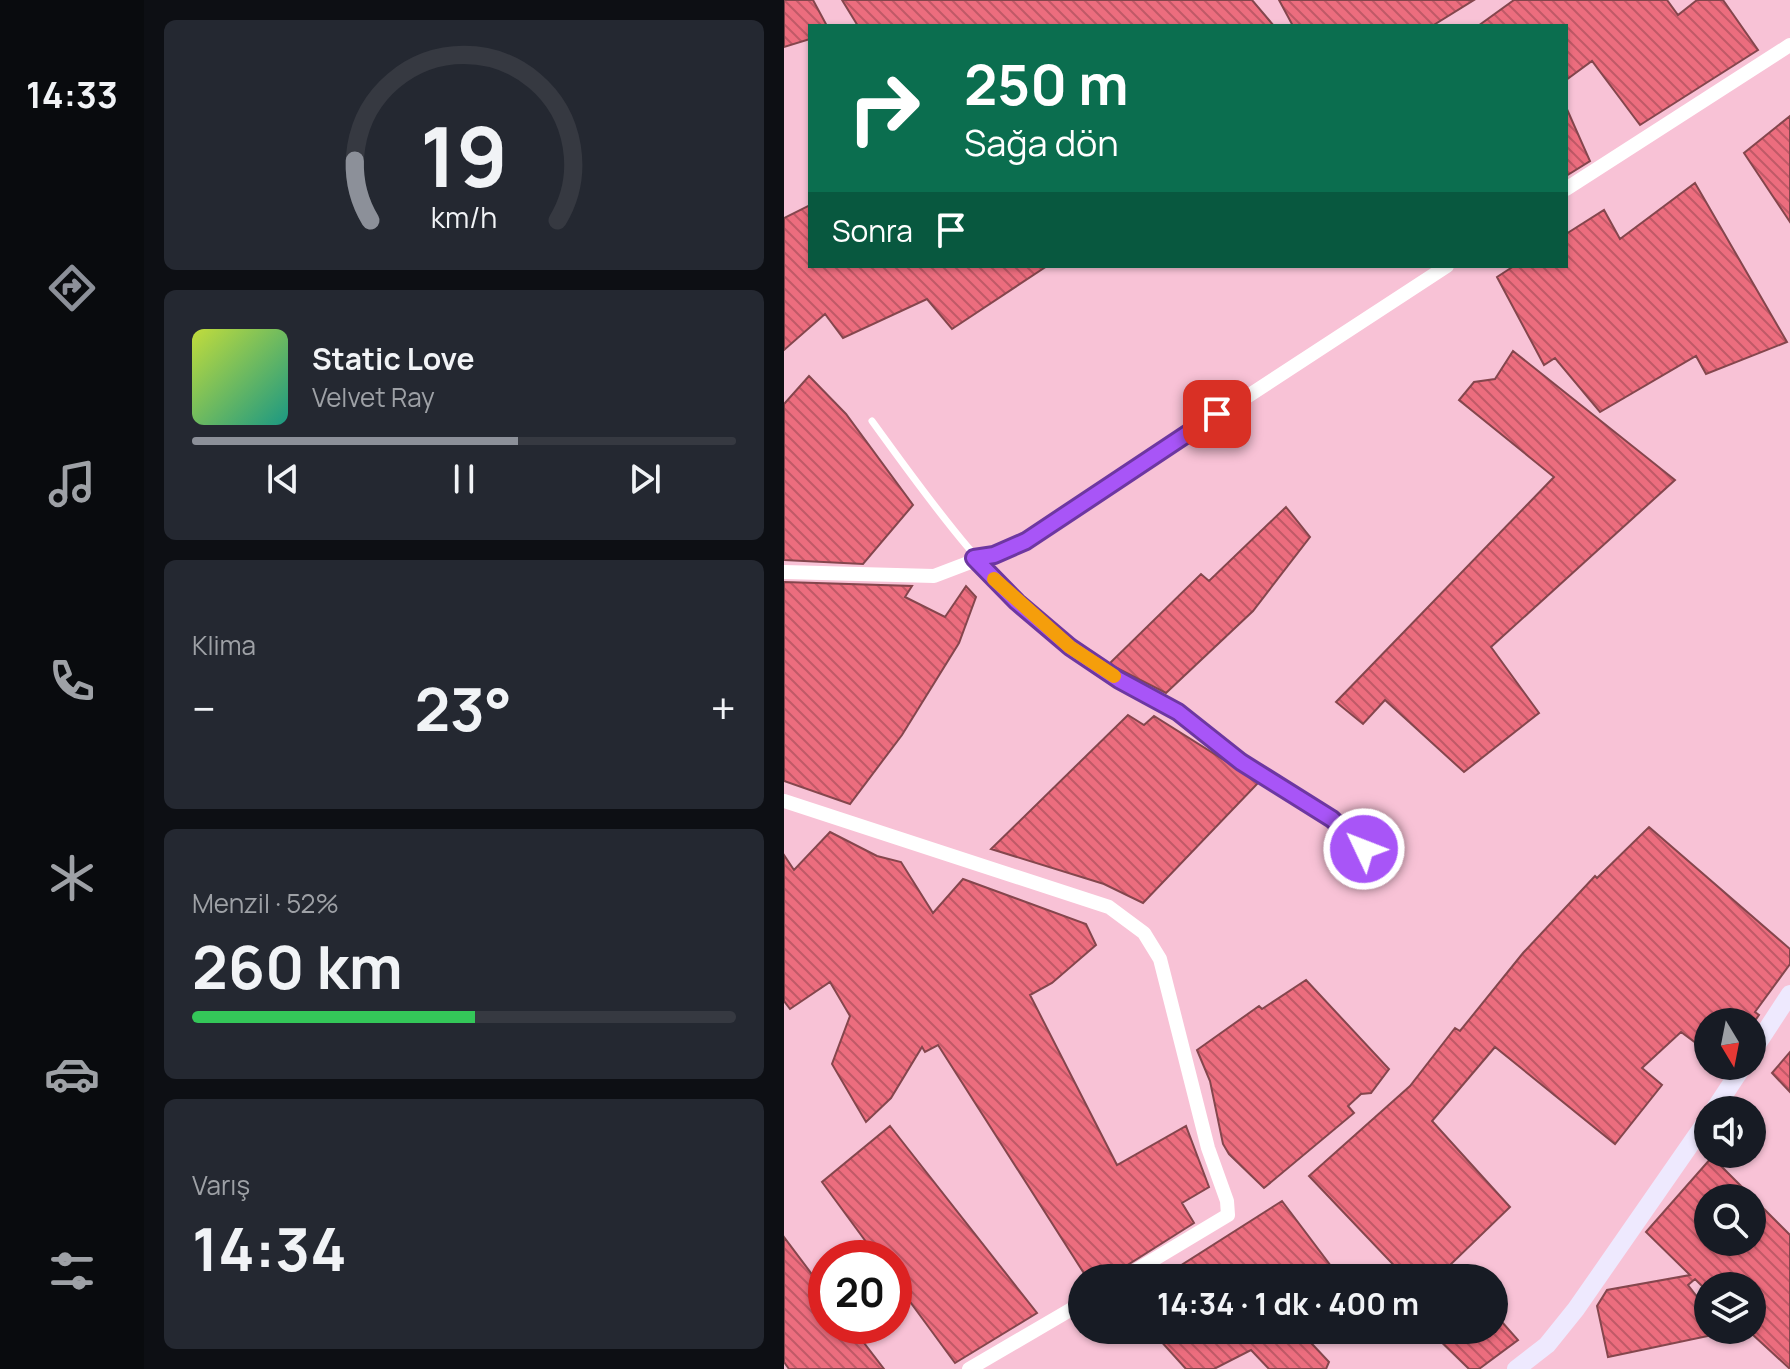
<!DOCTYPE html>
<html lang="tr">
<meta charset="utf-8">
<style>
:root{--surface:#171b24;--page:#242831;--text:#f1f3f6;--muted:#9ea1a6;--line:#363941;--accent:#8c9099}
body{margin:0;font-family:Manrope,sans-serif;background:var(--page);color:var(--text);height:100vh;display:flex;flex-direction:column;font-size:30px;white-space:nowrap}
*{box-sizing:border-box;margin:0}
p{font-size:26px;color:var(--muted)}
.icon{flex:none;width:44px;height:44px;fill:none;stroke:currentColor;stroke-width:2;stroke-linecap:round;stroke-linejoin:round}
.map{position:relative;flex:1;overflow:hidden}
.side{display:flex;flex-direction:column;gap:20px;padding:20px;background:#0d0f14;width:640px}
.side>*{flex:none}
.hud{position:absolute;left:24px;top:24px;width:760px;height:244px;border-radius:0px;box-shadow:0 2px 6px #0004;background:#0b6e4f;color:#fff;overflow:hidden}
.needle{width:52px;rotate:170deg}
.tools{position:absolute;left:910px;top:1008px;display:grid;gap:16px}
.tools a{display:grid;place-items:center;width:72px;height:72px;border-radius:50%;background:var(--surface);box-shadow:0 2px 6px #0004;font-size:40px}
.speed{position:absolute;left:24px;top:1240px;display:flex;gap:16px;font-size:40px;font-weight:700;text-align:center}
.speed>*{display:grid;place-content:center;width:104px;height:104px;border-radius:50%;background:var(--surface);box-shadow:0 2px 6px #0004;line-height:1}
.speed .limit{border:12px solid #d22;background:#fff;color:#111}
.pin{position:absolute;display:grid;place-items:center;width:68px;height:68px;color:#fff;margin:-34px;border-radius:16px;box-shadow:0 4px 12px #0006}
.me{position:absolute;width:88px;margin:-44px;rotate:313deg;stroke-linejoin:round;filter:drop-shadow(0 0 6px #0008)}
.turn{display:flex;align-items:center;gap:28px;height:168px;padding:0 24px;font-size:36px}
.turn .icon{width:104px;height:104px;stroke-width:2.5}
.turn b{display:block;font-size:56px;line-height:68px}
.then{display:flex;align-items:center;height:76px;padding:0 24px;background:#0003;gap:16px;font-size:30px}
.big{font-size:60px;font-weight:700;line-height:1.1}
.side .card{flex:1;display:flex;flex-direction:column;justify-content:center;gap:12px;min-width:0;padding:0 28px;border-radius:12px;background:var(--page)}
.side .dial{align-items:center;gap:0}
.dial svg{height:208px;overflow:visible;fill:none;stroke:var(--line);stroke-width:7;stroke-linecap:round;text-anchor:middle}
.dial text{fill:var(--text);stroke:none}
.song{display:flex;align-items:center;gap:24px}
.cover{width:96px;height:96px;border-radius:12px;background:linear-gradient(135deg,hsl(70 70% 55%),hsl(170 70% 35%))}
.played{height:8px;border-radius:4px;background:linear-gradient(90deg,var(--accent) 60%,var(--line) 60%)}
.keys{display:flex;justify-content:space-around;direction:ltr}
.heat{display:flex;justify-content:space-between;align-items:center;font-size:44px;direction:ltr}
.charge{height:12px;border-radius:6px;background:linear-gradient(90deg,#34c759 52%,var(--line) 0)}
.trip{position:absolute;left:284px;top:1264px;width:440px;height:80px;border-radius:40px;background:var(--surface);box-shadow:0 2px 6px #0004;font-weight:700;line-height:80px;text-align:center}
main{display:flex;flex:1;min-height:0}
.tab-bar{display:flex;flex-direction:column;width:144px;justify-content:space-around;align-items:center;background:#090b0e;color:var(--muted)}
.tab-bar .icon{width:56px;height:56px}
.tab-bar .active{color:var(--accent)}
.tab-bar b{font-size:36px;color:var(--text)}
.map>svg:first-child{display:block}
.building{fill:url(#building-back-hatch);stroke:#84464d;stroke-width:2;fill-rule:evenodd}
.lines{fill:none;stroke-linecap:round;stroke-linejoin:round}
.lane{stroke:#fff;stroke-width:7}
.street{stroke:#fff;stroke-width:14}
.secondary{stroke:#eee9fe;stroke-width:18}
.route-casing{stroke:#6d37a1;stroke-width:20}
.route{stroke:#a855f7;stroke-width:14}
.slow{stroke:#f59e0b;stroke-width:14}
</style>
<main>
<nav class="tab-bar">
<b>14:33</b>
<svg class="icon active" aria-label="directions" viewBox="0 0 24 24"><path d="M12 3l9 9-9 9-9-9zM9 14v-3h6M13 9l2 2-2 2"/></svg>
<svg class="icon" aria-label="music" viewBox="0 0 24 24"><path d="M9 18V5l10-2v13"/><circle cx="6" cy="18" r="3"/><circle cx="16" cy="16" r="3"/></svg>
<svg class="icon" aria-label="phone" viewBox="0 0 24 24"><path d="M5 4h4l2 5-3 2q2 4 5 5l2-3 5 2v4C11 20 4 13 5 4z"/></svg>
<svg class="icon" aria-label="climate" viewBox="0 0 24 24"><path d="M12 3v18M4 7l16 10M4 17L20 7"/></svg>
<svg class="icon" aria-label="car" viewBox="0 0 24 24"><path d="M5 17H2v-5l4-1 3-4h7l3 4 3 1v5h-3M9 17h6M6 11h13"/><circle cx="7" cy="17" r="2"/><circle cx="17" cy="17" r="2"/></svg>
<svg class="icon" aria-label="filters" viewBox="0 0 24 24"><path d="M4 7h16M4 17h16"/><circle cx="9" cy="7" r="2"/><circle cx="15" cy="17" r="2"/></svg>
</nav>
<section class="side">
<div class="card dial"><svg viewBox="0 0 100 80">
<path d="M14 69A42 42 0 1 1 86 69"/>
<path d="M14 69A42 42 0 0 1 8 46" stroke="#8c9099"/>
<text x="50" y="56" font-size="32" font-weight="700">19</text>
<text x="50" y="72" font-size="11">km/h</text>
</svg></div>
<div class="card">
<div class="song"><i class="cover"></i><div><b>Static Love</b><p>Velvet Ray</p></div></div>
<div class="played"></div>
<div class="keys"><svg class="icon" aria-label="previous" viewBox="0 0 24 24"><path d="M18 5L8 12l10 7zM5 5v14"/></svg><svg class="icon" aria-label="pause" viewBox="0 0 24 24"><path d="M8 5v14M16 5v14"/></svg><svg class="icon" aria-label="next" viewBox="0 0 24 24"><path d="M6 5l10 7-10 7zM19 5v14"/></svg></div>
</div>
<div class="card"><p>Klima</p>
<div class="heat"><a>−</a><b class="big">23°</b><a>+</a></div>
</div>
<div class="card"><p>Menzil · 52%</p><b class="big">260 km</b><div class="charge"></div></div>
<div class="card"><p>Varış</p><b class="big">14:34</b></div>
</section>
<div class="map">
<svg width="1006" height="1369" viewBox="0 0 1006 1369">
<defs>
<pattern id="building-back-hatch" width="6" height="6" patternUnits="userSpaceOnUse" patternTransform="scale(2)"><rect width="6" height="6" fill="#ec6d7e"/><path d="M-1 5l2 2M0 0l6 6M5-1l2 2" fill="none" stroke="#c05967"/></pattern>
</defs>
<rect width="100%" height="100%" fill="#f8c2d6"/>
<path class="building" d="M0 0H29L43 26H26V39L0 47Z
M58 0H468L490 26H74Z
M495 0H690L648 26H509Z
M730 0H883L894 15 913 0H939L974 50 856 125 808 61 782 80V26H694Z
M782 107 806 161 782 176Z
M1006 116V222L960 153Z
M911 183 1003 342 922 374 912 356 816 412 771 358 760 365 713 277 730 266H782V234L820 210 836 239Z
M26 205V266H263L168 329 143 299 59 338 41 314 0 350V218Z
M729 351 891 480 707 647 755 713 680 772 601 700 579 724 552 702 770 477 675 400 690 382 711 379Z
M25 376 62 414 129 505 79 564 0 560V404Z
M502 507 526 537 469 611 382 693 325 664 417 574 425 581Z
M0 582 128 586 121 597 161 617 182 586 192 597 175 643 118 735 66 804 0 781Z
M344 715 360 725 370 716 475 782 359 903 320 884 207 849Z
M865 827 1006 949V964L971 1012 975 1015 970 1022H924V1052L897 1032 858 1068 878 1085 831 1144 711 1047 648 1121 726 1207 666 1265 678 1278H622L525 1176 626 1086 671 1028 676 1031 739 953 811 876 813 878Z
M46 832 93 856 117 862 149 913 179 879 302 924 312 945 268 983 246 995 333 1165 402 1126 425 1187 398 1203 410 1223 323 1278H303L154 1045 141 1052 138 1047 107 1098 82 1122 48 1064 66 1016 46 982 6 1009 0 1001V855L10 870Z
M522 980 605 1069 587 1093 577 1094 564 1106 570 1113 480 1188 445 1154 439 1144 426 1081 413 1050 475 1006 478 1009Z
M1006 1052V1092L988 1073Z
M106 1126 253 1313 171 1363 110 1280V1258H94L38 1182Z
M928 1157 1006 1235V1369L968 1334V1286H918L911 1279 904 1285 924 1311V1336L824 1357 813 1306 823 1290 906 1275 862 1232ZM924 1198H968V1242H924Z
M498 1201 556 1278 477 1275 377 1278Z
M0 1237 42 1293V1326H67L100 1369H5L0 1362Z
M710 1313 734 1340 695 1369H685L645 1330H710Z
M355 1330H515L545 1362 542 1369H485L467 1350 430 1369H402L375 1339 370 1342Z"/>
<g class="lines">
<path class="lane" d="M88 421C149 505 202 581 285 645 319 672 358 688 394 712 416 726 435 746 456 761 498 792 542 814 580 849"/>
<path class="street" d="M782 189 1006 45
M0 572 150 576 242 541 663 266
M0 801 325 907 360 933 376 959 424 1148 443 1201 444 1215 339 1278
M185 1369 298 1303"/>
<path class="secondary" d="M968 1052 1006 994
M930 1110 959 1066
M732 1369 763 1345 792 1309 924 1119"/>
</g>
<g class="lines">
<g class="route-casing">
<path id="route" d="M433 414 242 541 210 555 190 558 233 602 286 647 335 680 394 712 457 762 548 819 580 849"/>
</g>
<use href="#route" class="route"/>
<path class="slow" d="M210 579 286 647 330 676"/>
</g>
</svg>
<div class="tools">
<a><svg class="needle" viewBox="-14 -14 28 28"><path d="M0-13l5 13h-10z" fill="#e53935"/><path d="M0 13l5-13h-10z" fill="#9ea1a6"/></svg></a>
<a><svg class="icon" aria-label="sound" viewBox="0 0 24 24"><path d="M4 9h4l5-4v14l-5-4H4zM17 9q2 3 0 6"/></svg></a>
<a><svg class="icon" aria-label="search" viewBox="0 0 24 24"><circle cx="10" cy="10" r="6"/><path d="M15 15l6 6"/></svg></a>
<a><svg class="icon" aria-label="layers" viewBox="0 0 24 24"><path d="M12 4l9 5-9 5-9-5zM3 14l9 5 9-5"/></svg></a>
</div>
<div class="speed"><div class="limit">20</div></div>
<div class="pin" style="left:433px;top:414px;background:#d93025"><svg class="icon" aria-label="arrive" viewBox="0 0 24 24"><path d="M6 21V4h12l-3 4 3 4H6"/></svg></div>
<svg class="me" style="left:580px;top:849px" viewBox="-20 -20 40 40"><circle r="17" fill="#a855f7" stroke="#fff" stroke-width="3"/><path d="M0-11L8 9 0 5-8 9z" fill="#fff"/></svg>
<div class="trip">14:34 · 1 dk · 400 m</div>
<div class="hud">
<div class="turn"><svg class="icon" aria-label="right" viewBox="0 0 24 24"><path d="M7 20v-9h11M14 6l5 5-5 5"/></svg><div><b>250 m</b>Sağa dön</div></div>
<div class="then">Sonra<svg class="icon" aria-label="arrive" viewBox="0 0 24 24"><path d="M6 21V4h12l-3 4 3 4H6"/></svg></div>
</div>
</div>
</main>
